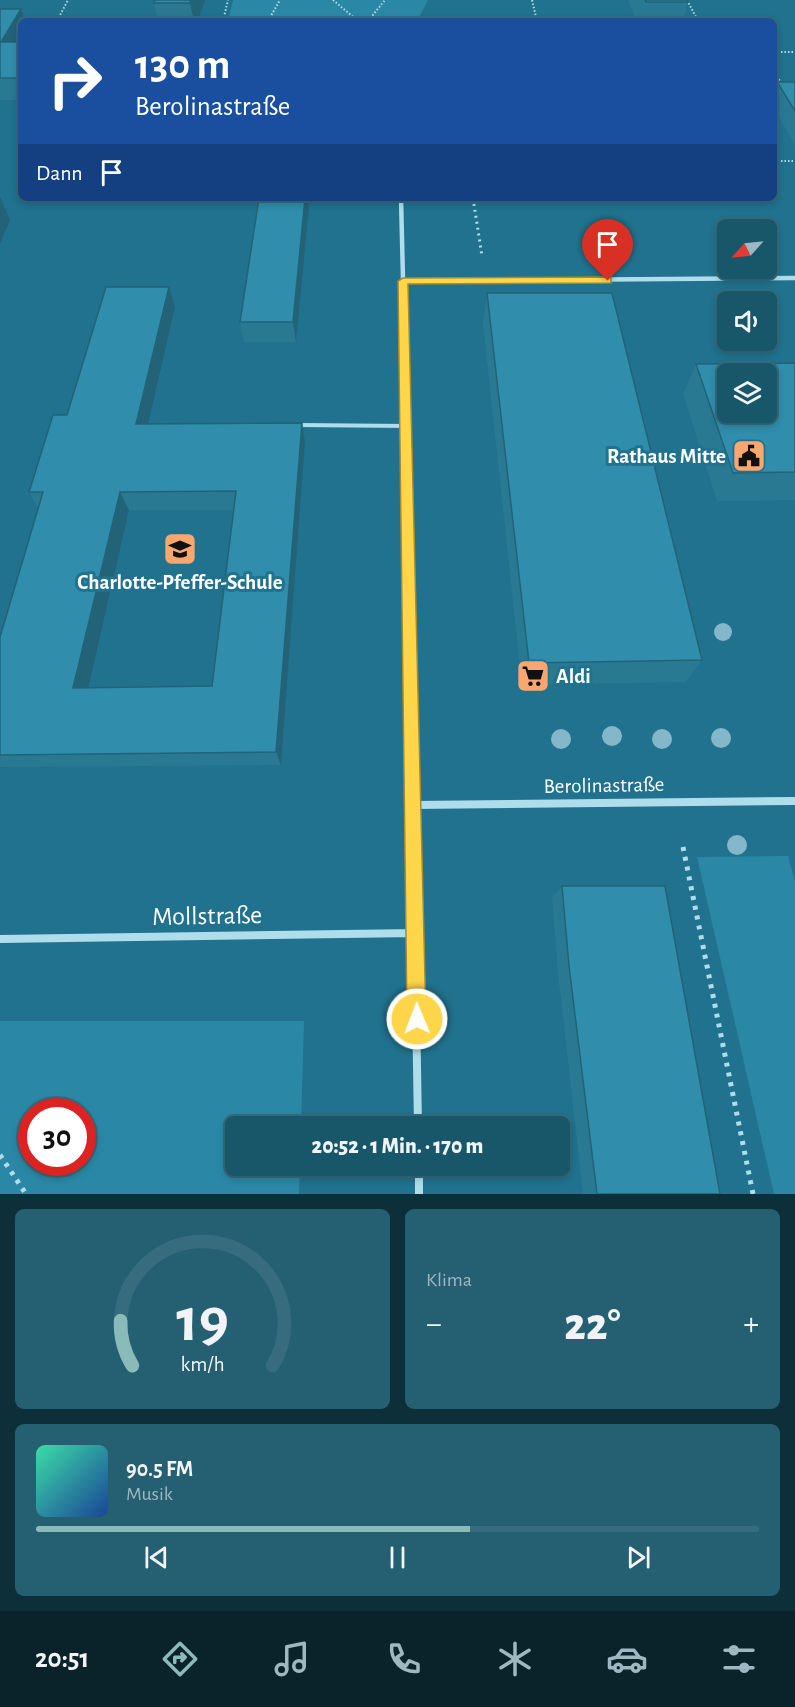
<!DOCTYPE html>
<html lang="de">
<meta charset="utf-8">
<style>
:root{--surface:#18566a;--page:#255f72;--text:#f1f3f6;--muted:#9fb7c1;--line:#366c7e;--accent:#8bbbb9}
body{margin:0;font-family:"Alegreya Sans",sans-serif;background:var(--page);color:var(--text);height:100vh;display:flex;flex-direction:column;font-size:22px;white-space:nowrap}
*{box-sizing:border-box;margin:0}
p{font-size:20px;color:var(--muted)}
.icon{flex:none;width:33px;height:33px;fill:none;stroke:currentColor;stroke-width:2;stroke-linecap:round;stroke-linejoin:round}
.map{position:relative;height:1194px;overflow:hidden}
.details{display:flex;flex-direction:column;gap:15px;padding:15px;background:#0d2f3a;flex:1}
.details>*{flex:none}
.banner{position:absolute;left:18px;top:18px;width:759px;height:183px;border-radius:9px;box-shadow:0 3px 9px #0003,0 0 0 2px var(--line);background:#1a4fa0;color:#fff;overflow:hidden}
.needle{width:39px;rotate:243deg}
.buttons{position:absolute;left:717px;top:219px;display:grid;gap:12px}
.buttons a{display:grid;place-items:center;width:60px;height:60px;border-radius:9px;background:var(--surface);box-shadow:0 3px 9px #0003,0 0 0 2px var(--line);font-size:30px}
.speed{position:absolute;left:18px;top:1098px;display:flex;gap:12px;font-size:30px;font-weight:700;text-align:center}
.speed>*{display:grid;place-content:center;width:78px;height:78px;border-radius:50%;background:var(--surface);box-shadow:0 3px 9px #0003,0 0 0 2px var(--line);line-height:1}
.speed .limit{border:9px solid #d22;background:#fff;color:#111}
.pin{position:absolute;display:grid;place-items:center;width:51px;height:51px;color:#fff;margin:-62px -26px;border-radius:50% 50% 50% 0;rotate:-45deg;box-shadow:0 0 6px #0007}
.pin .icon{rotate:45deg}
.me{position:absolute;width:66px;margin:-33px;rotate:359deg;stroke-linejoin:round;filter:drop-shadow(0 0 4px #0008)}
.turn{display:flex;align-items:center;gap:21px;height:126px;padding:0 18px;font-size:27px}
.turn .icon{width:78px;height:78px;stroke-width:2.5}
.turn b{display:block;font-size:42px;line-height:51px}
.then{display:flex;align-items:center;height:57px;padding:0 18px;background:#0003;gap:12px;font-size:22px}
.big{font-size:45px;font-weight:800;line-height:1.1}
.details .card{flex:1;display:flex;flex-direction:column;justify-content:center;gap:9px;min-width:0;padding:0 21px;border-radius:9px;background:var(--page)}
.details .dial{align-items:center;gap:0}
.dial svg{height:156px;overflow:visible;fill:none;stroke:var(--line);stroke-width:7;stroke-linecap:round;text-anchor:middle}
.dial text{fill:var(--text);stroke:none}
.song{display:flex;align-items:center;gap:18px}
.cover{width:72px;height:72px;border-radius:9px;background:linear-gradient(135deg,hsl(160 70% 55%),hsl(220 70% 35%))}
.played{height:6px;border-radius:3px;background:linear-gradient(90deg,var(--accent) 60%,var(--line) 60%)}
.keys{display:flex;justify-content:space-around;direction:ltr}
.heat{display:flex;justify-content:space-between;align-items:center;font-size:33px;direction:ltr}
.details .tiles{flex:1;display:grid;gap:15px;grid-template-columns:1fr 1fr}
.card:last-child{grid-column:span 2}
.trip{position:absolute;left:225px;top:1116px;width:345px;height:60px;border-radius:9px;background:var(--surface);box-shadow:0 3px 9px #0003,0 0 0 2px var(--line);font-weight:800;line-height:60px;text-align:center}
.tab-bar{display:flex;height:96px;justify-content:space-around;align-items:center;background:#0a222a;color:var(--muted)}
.tab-bar .icon{width:42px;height:42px}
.tab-bar .active{color:var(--accent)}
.tab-bar b{font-size:27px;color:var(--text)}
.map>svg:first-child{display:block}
.green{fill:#2a88a6;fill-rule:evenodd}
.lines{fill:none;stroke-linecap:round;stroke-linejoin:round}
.path-far2{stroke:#afddec;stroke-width:2;stroke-dasharray:1.5 2;stroke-linecap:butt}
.path-far1{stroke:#afddec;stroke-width:3;stroke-dasharray:2 4;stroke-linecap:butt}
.path{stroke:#afddec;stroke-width:5;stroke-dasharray:4 6;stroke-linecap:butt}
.lane{stroke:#afddec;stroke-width:4}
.street-far2{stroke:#afddec;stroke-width:4.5}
.street-far1{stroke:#afddec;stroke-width:6}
.street{stroke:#afddec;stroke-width:8}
.tree{fill:#83b7c9}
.wall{fill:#297993;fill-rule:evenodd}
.shaded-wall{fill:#226378}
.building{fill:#308dab;stroke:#226378;stroke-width:1.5;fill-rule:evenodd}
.route{fill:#ffd54a;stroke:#a68a30;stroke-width:1.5}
.labels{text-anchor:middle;stroke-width:6;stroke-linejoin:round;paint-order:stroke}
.poi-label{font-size:21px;font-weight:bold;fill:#fff;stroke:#20728e;text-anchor:end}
.street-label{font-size:21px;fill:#fff;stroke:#20728e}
.near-street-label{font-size:26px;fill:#fff;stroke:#20728e}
</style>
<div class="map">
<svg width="795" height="1194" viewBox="0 0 795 1194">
<rect width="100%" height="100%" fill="#20728e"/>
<path class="green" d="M233 0H428L417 21H228Z
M788 856 795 882V1194H774L697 857Z
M0 1021H304L301 1126H236V1166H300L299 1194H0ZM32 1112H82V1162H32Z"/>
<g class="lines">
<path class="path-far2" d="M333 0 358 21
M532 0 537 21
M687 0 698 21
M57 21 68 0
M223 21 228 0
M268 21 280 0
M368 21 385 0
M774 52H795
M774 70 782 85
M774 161H795"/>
<path class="path-far1" d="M473 198 482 256"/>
<path class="path" d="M683 847 753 1194
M0 1155 26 1194"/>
<path class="lane" d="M298 425 407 426"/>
<path class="street-far2" d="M401 198 407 441
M403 281 795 278"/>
<path class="street-far1" d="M407 439 412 767"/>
<path class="street" d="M412 766 418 1126
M413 805 795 801
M0 939 415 933
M419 1166V1194"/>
</g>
<g class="tree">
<circle cx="723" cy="632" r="9"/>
<circle cx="612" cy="736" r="10"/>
<circle cx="721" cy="738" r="10"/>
<circle cx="561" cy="739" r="10"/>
<circle cx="662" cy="739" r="10"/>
<circle cx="737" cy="845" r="10"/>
</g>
<path class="wall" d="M205 0 198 21H158L154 3Z
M628 0H688V2L683 21H636Z
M0 9H21L25 21H21V100H0Z
M777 82H795V145L774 109V91Z
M259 198H308L309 208 296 342H244L240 322Z
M169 287 175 307 149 424 302 423 305 442 281 765 0 767V637L38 508 29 492 67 415ZM129 510H234L212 686 89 688Z
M487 293 702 660 686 682 522 685 483 324Z
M795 363V500L717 501 683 394 696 364Z
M562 886 720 1194H583L558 973 552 898Z"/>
<path class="shaded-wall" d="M191 0H205L198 21H194L190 3Z
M21 9 25 21H21V44L1 42Z
M0 197 10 220 0 244Z
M305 198H308L309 208 296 342 293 322Z
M169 287 175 307 144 443 136 424Z
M302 423 305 442 281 765 276 752Z
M120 492 129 510 85 703 73 688Z"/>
<path class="building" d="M155 0H191L190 3H154Z
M645 0H688V2H646Z
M0 9H21L1 42H21V78H0Z
M777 82H795V111Z
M259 198H305L293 322H240Z
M106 287H169L136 424 302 423 276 752 0 755V637L43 492H29L53 415H67ZM236 491 212 686 73 688 120 492Z
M487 293H612L702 660 529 663Z
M795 363V472L733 473 696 364ZM728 374H766V412H728Z
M562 886H665L720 1194H597L569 966Z"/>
<path class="route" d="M608 277 611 278V283L408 284 426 1019 423 1026 417 1028 410 1026 407 1019 398 281 403 278Z"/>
<defs>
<g id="civic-square" transform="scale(1.725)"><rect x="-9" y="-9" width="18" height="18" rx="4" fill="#faa76f" stroke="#20728e"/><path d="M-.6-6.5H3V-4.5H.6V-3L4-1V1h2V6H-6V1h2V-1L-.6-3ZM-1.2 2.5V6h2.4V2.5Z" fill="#111"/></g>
<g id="school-square" transform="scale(1.725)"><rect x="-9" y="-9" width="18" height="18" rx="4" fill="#faa76f" stroke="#20728e"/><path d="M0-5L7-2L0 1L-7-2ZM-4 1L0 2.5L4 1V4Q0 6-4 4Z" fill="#111"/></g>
<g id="supermarket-square" transform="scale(1.725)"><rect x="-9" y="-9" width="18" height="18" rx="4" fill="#faa76f" stroke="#20728e"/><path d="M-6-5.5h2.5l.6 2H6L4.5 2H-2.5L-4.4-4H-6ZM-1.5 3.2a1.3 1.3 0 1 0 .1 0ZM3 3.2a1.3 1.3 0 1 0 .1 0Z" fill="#111"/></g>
</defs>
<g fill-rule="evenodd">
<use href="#civic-square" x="749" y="456"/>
<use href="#school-square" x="180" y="549"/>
<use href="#supermarket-square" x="533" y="676"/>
</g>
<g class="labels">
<g class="poi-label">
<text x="726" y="463">Rathaus Mitte</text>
<text x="180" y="589" text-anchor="middle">Charlotte-Pfeffer-Schule</text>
<text x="556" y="683" text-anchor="start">Aldi</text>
</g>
<g class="street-label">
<text transform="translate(604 785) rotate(-1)" y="7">Berolinastraße</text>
</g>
<g class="near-street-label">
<text transform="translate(207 915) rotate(-1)" y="9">Mollstraße</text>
</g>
</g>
</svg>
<div class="buttons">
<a><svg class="needle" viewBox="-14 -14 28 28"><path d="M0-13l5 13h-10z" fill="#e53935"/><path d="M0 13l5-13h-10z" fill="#9fb7c1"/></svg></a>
<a><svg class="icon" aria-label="sound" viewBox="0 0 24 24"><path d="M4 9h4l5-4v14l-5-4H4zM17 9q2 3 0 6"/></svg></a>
<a><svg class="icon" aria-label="layers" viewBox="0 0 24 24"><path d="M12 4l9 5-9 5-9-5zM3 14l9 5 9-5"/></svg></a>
</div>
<div class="speed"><div class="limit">30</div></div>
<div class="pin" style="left:608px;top:281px;background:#d93025"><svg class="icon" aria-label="arrive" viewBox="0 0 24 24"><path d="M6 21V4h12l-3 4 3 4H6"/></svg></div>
<svg class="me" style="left:417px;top:1019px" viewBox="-20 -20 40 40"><circle r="17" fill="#ffd54a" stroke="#fff" stroke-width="3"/><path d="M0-11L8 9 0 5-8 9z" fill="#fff"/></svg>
<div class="trip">20:52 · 1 Min. · 170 m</div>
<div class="banner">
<div class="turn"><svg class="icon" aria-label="right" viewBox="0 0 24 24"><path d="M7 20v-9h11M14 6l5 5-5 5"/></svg><div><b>130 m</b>Berolinastraße</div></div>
<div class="then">Dann<svg class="icon" aria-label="arrive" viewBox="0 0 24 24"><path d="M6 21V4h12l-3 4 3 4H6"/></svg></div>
</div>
</div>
<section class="details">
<div class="tiles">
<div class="card dial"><svg viewBox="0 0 100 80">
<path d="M14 69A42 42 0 1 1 86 69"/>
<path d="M14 69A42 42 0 0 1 8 46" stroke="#8bbbb9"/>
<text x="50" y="56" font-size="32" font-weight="700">19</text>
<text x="50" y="72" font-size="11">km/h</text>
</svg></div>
<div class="card"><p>Klima</p>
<div class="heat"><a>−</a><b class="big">22°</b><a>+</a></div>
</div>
<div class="card">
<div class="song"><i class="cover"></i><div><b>90.5 FM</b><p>Musik</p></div></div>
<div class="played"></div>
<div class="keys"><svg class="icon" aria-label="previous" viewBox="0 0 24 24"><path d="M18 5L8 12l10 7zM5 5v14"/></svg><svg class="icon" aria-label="pause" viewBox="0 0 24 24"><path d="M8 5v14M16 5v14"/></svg><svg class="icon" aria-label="next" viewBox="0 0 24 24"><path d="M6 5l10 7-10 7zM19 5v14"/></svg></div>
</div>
</div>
</section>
<nav class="tab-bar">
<b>20:51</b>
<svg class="icon active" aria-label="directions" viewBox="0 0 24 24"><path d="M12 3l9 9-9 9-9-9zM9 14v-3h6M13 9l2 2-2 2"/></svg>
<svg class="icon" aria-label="music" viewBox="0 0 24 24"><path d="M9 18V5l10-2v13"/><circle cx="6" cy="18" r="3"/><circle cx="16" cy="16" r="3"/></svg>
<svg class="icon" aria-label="phone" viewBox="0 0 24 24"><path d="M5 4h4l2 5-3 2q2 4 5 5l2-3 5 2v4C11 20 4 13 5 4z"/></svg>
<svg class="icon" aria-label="climate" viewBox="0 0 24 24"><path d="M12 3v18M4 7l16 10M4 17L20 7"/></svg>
<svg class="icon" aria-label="car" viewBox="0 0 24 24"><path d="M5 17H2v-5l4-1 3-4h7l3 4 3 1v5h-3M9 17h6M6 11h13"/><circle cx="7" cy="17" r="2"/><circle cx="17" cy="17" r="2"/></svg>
<svg class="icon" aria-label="filters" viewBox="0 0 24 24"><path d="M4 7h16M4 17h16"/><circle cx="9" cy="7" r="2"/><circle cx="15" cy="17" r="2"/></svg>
</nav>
